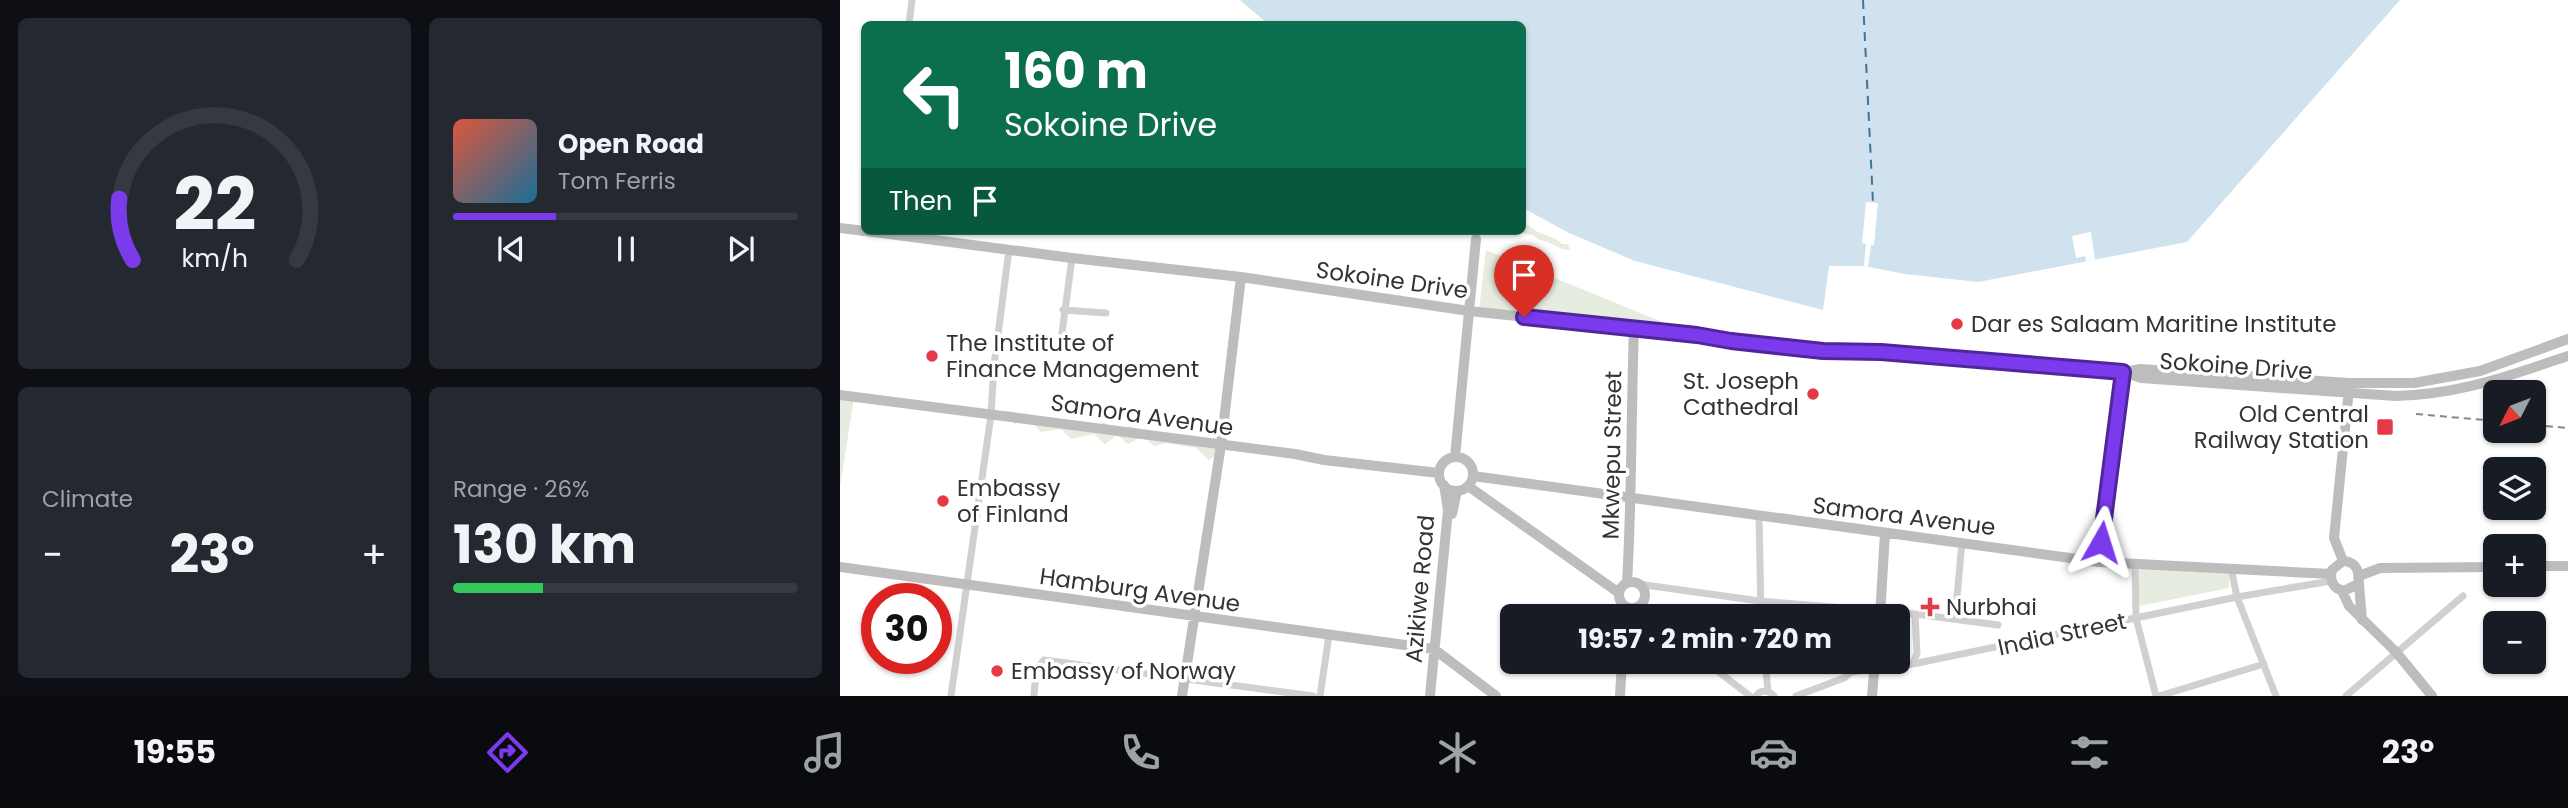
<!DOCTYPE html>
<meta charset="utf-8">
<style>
:root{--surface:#171b24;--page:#242831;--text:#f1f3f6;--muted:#9ea1a6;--line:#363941;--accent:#7c3aed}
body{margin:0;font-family:Poppins,sans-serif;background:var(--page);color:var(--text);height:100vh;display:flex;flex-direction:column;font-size:26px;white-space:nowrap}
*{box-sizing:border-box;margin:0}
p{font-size:23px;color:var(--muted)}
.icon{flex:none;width:38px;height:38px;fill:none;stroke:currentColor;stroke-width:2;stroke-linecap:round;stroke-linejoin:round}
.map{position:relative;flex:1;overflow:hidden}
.sheet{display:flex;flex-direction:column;gap:18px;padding:18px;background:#0d0f14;width:840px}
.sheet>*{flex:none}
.guide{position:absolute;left:21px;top:21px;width:665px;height:214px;border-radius:10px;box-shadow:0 2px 5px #0004;background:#0b6e4f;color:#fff;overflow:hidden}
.needle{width:46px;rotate:228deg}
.controls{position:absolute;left:1643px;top:380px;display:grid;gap:14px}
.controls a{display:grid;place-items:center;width:63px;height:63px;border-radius:10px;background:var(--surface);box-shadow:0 2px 5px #0004;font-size:35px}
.speed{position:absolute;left:21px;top:583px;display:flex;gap:14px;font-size:35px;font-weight:700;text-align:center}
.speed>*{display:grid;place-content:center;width:91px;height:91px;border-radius:50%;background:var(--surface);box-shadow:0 2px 5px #0004;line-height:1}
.speed .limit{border:10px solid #d22;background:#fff;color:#111}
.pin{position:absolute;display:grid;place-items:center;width:60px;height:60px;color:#fff;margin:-72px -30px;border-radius:50% 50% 50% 0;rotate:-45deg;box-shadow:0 0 7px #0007}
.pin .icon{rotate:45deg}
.me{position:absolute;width:77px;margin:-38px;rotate:6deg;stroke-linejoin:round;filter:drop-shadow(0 0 5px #0008)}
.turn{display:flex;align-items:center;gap:24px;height:147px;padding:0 28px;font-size:32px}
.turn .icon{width:91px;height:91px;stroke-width:2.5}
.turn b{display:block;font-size:49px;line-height:60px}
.then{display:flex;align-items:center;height:66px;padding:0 28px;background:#0003;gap:14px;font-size:26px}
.big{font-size:52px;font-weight:700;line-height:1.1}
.sheet .tile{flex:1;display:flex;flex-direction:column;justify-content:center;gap:10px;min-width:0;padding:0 24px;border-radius:10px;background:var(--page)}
.sheet .dial{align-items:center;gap:0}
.dial svg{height:182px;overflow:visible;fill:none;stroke:var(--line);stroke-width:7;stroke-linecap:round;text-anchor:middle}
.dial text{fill:var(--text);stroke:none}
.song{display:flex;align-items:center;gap:21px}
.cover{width:84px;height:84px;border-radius:10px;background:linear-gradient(135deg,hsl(10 70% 55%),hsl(200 70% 35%))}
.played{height:7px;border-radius:4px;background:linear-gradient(90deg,var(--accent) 30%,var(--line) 30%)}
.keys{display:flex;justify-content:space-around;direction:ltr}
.heat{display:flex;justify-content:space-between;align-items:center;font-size:38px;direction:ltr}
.charge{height:10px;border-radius:5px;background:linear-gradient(90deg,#34c759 26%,var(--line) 0)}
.sheet .tiles{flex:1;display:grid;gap:18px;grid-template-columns:repeat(2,1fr)}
.trip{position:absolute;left:660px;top:604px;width:410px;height:70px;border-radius:10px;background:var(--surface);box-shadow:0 2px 5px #0004;font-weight:700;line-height:70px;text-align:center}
.tabs{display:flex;height:112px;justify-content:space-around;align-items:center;background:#090b0e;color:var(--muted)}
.tabs .icon{width:49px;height:49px}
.tabs .current{color:var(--accent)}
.tabs b{font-size:32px;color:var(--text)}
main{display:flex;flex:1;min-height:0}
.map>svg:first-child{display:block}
.green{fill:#e6ecdf}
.water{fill:#cfe2ee}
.pier{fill:#fff}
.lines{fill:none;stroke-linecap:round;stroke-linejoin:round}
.ferry{stroke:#3f7597;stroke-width:2;stroke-dasharray:9 7;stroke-linecap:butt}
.street{stroke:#d0d0d0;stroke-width:7}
.secondary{stroke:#bdbdbd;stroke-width:10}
.rail{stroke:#888;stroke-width:2;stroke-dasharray:7 5;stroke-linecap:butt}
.route-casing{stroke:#51269a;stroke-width:18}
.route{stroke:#7c3aed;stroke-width:12}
.poi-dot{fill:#e63946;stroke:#fff;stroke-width:2.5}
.labels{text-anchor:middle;stroke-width:7;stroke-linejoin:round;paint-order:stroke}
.street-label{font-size:23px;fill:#333;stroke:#fff}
.poi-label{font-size:23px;fill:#333;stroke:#fff;text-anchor:start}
</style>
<main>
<section class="sheet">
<div class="tiles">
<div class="tile dial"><svg viewBox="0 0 100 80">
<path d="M14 69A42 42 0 1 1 86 69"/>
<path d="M14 69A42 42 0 0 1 8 42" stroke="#7c3aed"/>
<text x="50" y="56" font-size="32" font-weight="700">22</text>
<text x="50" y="72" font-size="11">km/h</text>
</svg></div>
<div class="tile">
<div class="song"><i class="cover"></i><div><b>Open Road</b><p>Tom Ferris</p></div></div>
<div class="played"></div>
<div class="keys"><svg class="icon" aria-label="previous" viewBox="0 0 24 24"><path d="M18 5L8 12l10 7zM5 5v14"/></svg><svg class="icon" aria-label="pause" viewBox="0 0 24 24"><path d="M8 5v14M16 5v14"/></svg><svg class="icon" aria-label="next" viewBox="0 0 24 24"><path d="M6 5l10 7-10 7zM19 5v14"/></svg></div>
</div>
<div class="tile"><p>Climate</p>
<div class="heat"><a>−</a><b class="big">23°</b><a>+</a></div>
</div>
<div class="tile"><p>Range · 26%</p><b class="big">130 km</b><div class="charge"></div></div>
</div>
</section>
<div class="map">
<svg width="1728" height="696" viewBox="0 0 1728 696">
<rect width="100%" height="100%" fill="#fff"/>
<path class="green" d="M689 225C698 236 713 234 722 244H728L730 250C718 250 710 240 699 240L693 235 685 234 680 231H682L683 227Z
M646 250 842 330 639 310Z
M0 396 14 398 0 487Z
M166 411C185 414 207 415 223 424L237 420 255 428 263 422 279 430 290 426 306 432 316 431 327 438 375 440 379 453 369 460 356 448 326 443 314 446 303 436 288 444 277 435 265 444 254 434 231 439 221 429 201 432 188 419 175 424 164 415Z
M1297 568 1389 572V588L1299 606Z"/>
<path class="water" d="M400 0H1560L1347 242 1138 282 1065 274 1024 266H989L983 310 795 261 729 233 683 208 682 24H428Z"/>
<path class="pier" d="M1026 202 1038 203 1034 245H1031L1028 267 1024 266 1026 244 1022 243Z
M1251 232 1255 260 1246 261 1245 256 1236 258 1232 236Z"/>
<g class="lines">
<path class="ferry" d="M1023 0 1033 203"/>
<path class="street" d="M69 24 72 0
M223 310 266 313
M222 333 232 258
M919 517 921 616
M1259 562 1283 372
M1295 564 1296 618 1316 696
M1391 568 1397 597 1436 696
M798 584 920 601 1075 614 1158 625
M797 607 808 616
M1115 619 1122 542
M866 662 910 696
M925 662 928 691
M1073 664 1077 653 1075 614
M111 696 151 415 154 365 169 250
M194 696 196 670 204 660 473 696
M480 696 489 635
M916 696C921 689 929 690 934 696
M956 696 1004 678 1011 672 1073 664 1397 597 1491 581
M1319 696 1424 664
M1506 696 1623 596"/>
<path class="secondary" d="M0 228 24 231
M26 231 232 258 401 277 629 311 857 335 923 346 983 351 1041 352 1283 372 1301 369 1509 383H1574L1640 371 1728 339
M1283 372 1301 378 1556 396C1622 394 1667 376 1728 356
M0 395 455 454 484 460 599 473
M615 457 636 239
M599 474a17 17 0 1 1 34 0a17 17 0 1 1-34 0Z
M633 476 1259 562 1491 574
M628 486 779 593
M612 514 617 491
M1503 561 1494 538 1509 389
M1503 561C1510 561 1516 565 1518 572L1522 620
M1503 561 1492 570C1489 581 1494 589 1504 591L1518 584
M1694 566H1728
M0 567 594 649 656 696
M1519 576 1540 568 1656 567
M779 595a13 13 0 1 1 26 0a13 13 0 1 1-26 0Z
M787 583C792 498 791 413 794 328
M1502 591 1509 606 1556 652 1592 696
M1040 616 1045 533
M342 696 381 445 401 277
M590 696 608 510 604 485
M780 696 782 662
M1032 696 1035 662"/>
<path class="rail" d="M1576 414 1656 421
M1694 425 1728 428"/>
</g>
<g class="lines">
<g class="route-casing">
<path id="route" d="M684 317 857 335 891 341 983 351 1041 352 1283 372 1261 542"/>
</g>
<use href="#route" class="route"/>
</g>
<g class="poi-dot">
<circle cx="1117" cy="324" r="7"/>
<circle cx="92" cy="356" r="7"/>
<circle cx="973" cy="394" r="7"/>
<rect x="1536" y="418" width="18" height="18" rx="3.5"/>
<circle cx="103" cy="501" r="7"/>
<path d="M1086.5 596.5h7v7h7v7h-7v7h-7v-7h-7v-7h7z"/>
<circle cx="157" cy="671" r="7"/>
</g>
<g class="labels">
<g class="street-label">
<text transform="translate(552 280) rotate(8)" y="8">Sokoine Drive</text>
<text transform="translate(1396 366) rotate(4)" y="8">Sokoine Drive</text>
<text transform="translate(302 415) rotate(8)" y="8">Samora Avenue</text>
<text transform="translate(772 455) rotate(-89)" y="8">Mkwepu Street</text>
<text transform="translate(1064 516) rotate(7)" y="8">Samora Avenue</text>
<text transform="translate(580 589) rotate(-85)" y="8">Azikiwe Road</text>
<text transform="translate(300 590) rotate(8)" y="8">Hamburg Avenue</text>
<text transform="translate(1222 634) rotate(-12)" y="8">India Street</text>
</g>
<g class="poi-label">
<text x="1131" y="332">Dar es Salaam Maritine Institute</text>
<text x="106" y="351">The Institute of<tspan x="106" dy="26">Finance Management</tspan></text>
<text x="959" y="389" text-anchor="end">St. Joseph<tspan x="959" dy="26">Cathedral</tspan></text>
<text x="1529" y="422" text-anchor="end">Old Central<tspan x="1529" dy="26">Railway Station</tspan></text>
<text x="117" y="496">Embassy<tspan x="117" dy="26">of Finland</tspan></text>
<text x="1106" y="615">Nurbhai</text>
<text x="171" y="679">Embassy of Norway</text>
</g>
</g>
</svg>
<div class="controls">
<a><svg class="needle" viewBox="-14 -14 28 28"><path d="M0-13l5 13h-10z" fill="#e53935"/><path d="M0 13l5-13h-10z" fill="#9ea1a6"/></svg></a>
<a><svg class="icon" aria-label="layers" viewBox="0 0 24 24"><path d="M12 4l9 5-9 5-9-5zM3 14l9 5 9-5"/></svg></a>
<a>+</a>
<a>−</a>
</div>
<div class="speed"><div class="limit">30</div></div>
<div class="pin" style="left:684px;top:317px;background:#d93025"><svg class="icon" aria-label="arrive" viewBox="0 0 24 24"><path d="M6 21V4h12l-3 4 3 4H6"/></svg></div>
<svg class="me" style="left:1261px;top:542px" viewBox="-20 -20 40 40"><path d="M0-17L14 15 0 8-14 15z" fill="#7c3aed" stroke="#fff" stroke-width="4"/></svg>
<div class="trip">19:57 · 2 min · 720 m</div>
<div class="guide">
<div class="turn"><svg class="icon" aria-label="left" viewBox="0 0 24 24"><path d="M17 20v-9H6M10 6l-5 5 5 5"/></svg><div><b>160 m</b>Sokoine Drive</div></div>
<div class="then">Then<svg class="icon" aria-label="arrive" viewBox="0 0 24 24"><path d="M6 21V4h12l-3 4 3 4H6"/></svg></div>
</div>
</div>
</main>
<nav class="tabs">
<b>19:55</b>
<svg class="icon current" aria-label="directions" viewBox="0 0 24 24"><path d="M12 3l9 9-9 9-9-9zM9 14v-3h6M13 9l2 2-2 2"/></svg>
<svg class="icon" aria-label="music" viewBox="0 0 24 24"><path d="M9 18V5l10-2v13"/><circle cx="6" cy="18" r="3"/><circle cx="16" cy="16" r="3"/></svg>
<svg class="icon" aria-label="phone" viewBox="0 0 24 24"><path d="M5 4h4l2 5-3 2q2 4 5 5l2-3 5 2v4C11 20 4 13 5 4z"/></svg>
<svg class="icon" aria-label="climate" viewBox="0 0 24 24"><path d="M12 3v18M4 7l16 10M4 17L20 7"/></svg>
<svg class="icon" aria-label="car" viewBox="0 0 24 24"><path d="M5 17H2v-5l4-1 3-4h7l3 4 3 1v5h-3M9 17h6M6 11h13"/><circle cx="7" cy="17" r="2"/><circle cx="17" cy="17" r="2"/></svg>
<svg class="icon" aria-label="filters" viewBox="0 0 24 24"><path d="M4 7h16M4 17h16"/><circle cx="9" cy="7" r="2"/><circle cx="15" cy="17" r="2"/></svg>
<b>23°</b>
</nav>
